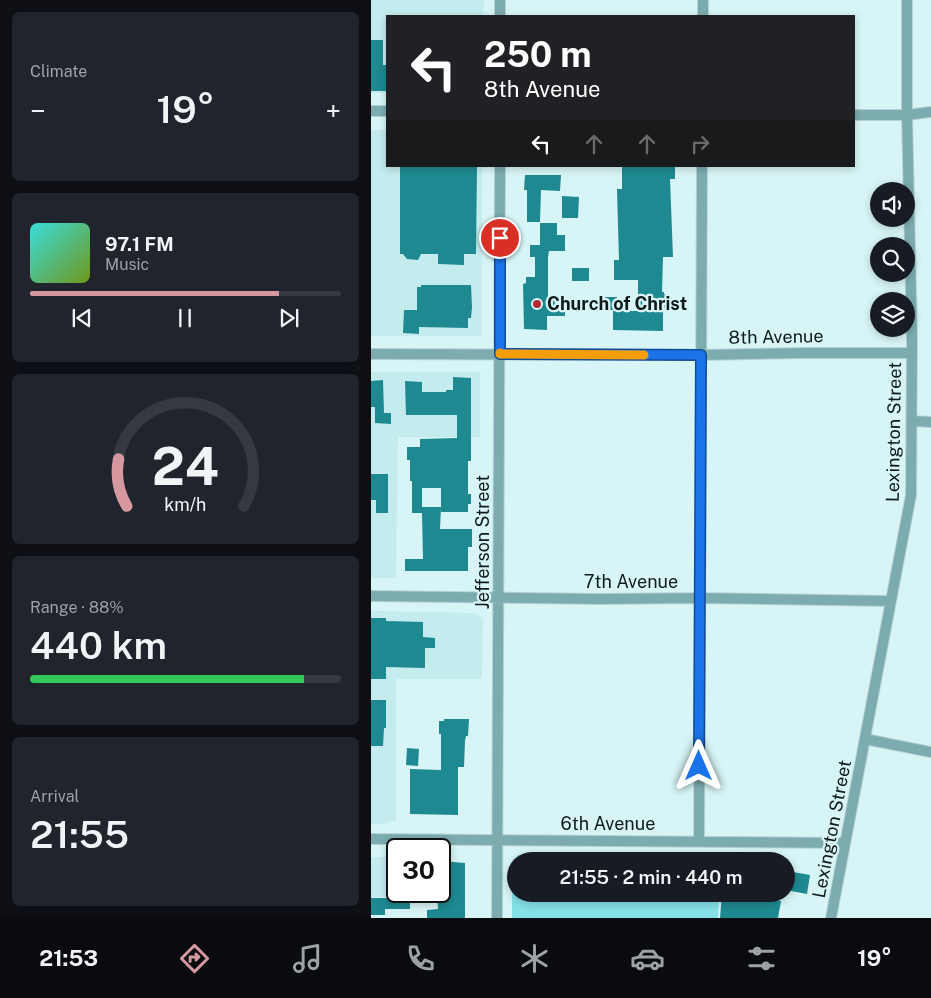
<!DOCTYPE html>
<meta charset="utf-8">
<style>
:root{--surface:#171b24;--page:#20242c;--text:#f1f3f6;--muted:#9ea1a6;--line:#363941;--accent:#d797a0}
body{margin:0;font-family:"Public Sans",sans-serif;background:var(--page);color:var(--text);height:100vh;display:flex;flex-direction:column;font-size:19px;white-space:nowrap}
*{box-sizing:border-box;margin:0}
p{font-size:16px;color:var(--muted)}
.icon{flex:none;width:28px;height:28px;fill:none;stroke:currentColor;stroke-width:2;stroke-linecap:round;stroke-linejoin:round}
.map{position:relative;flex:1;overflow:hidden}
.panel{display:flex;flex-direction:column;gap:12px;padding:12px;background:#0d0f14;width:371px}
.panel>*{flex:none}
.banner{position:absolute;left:15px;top:15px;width:469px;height:152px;border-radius:0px;box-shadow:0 2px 8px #0003;background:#202124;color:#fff;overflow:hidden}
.buttons{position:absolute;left:499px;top:182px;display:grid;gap:10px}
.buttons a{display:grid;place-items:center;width:45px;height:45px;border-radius:50%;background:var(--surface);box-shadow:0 2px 8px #0003;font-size:25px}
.speed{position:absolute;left:15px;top:838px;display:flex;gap:10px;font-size:25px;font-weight:700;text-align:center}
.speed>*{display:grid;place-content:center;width:65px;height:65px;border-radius:50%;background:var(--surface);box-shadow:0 2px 8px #0003;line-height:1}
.speed .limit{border:2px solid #111;border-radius:8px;background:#fff;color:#111}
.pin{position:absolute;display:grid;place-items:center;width:42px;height:42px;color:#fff;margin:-21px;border:2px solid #fff;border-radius:50%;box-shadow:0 1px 5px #0007}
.me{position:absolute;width:55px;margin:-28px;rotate:0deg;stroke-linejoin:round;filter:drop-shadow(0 0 4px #0008)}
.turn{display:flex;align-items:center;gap:18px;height:105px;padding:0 15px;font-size:22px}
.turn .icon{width:65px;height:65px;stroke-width:2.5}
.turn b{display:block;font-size:35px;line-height:42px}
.lanes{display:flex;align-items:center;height:48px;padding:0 15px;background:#0003;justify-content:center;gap:25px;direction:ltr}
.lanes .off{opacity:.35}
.big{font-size:38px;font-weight:600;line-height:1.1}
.panel .tile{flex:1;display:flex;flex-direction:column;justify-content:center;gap:8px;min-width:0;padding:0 18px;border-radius:8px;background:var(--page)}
.panel .dial{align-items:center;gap:0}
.dial svg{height:130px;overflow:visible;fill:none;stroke:var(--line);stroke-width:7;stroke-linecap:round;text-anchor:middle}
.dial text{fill:var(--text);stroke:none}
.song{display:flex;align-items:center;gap:15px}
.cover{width:60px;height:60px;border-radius:8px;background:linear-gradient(135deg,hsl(180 70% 55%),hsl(80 70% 35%))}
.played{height:5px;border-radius:2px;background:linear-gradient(90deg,var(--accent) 80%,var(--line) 80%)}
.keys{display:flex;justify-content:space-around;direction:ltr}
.heat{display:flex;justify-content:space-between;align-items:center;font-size:28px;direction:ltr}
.charge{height:8px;border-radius:4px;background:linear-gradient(90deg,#34c759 88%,var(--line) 0)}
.trip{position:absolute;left:136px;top:852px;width:288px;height:50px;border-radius:25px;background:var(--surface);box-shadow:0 2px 8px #0003;font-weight:600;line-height:50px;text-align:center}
.tabs{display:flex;height:80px;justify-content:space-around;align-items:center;background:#090b0e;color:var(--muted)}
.tabs .icon{width:35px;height:35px}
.tabs .active{color:var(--accent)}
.tabs b{font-size:22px;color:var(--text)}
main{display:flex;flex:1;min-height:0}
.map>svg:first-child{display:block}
.built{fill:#c4ebee}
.green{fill:#85e1e8}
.building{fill:#1e8990}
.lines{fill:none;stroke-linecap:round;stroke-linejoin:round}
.street-casing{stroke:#b7d2d3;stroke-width:12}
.street{stroke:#7cacaf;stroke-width:10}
.route-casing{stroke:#114b97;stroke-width:12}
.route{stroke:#1a73e8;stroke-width:9}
.slow{stroke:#f59e0b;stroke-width:9}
.poi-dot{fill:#b82736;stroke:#d7f5f6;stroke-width:2}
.labels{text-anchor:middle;stroke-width:4.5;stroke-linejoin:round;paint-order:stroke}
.poi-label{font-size:18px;font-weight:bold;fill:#0f1a1b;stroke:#d7f5f6;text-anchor:start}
.street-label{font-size:18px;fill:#0f1a1b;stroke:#d7f5f6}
</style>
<main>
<section class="panel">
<div class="tile"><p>Climate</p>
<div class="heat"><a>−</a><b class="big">19°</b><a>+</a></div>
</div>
<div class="tile">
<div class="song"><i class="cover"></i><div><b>97.1 FM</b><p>Music</p></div></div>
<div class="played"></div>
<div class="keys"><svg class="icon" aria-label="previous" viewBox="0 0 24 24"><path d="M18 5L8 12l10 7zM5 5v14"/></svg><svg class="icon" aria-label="pause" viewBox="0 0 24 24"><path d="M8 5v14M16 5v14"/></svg><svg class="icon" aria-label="next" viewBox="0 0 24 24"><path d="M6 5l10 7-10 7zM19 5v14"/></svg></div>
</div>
<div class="tile dial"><svg viewBox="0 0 100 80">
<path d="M14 69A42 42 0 1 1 86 69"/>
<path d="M14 69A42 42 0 0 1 9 40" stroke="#d797a0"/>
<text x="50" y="56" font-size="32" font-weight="700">24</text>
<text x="50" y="72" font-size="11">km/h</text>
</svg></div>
<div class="tile"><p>Range · 88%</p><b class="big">440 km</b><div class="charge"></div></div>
<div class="tile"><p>Arrival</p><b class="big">21:55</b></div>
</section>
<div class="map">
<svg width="560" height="918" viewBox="0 0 560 918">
<rect width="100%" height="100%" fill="#d7f5f6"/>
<path class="built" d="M0 0H113L112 16H16V93H0Z
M0 130H16V166H111L110 336H0Z
M0 372H109V437H27L25 578H0Z
M0 611 101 613 108 615 112 621 111 675 109 679H25V821H20L14 824H0Z
M0 857H25V897H0Z"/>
<path class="green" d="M147 855 348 856V861H145V894H348L347 918H141V864L144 858Z"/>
<path class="building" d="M0 40H12V65H16V91H0Z
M29 166H106L105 254H93V265L67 264V254H50L47 260 36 259 32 254H29Z
M251 166H304V179H299L302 257H292L291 292H293V294H297V308H293L292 310V331L242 330V311H267V280H243V260H248L246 189H251Z
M154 175H190L189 191 170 190 169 222H156V190H153Z
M191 196 208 197 207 218H191Z
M169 223H186V235H194V251H178L177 257V298H194V316H176V330L153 329 152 284 155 283V277H164V257H159V245H169Z
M201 268H218V281H201Z
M50 285H100L101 307 100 318H97V328L48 327V334L32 333 33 310H46V287H50Z
M234 297H246V310H234Z
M82 377 100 378V461H97V494H100V504H97V512H70V488H51V507H70L69 529H101V547H97V571H34V559H52L51 513H41V481H39V460H36V447H49V439L86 438V415H35L34 381 51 382V392H75V390H82Z
M12 380 13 413H20V424L4 423V407H0V381Z
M0 474H17V513H5V500H0Z
M0 618H15V621L52 622V637L64 638V648H54V668L15 667V679H0Z
M0 700H15V728H13L12 746H0Z
M73 719H98L97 736H95L94 741 93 767H87V815L39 814V769L70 770V734H68V721H73Z
M36 748 48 749 47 766 35 765Z
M70 861 94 863V918H56V910L67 909 66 891H69V889Z
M422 872 439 875 436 894 415 890V873L422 874Z
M29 894H39V909H14V915H0V898H29Z
M351 894H378L410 901 407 918H349Z"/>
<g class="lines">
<g class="street-casing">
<path id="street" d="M129 16V0
M332 16V0
M0 111H16
M482 115H536L560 112
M0 354 330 355 432 353H541
M541 421 560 422
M0 596 229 599 329 598 520 601
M494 739 560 752
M0 839 474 843
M328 841 331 166
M126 918 129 166
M460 918 540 495 541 338 536 115V0"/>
</g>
<use href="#street" class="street"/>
</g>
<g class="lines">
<g class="route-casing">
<path id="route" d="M129 238V354L330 355 328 766"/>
</g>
<use href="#route" class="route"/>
<path class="slow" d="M129 353V354L273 355"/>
</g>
<circle class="poi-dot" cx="166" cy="304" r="5"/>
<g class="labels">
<g class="poi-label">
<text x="176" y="310">Church of Christ</text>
</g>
<g class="street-label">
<text transform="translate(405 337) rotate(-1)" y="6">8th Avenue</text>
<text transform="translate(523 432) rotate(-89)" y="6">Lexington Street</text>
<text transform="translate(112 542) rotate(-90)" y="6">Jefferson Street</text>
<text x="260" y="588">7th Avenue</text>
<text x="237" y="830">6th Avenue</text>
<text transform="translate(461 829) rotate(-79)" y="6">Lexington Street</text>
</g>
</g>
</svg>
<div class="buttons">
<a><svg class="icon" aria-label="sound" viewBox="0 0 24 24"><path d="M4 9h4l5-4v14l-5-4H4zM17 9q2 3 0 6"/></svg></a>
<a><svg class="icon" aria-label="search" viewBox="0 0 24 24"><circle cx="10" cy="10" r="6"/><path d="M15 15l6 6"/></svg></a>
<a><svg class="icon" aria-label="layers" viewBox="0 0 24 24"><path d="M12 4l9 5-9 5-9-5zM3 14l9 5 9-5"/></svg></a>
</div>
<div class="speed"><div class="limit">30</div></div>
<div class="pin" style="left:129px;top:238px;background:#d93025"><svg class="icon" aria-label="arrive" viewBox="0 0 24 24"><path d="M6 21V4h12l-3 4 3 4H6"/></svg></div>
<svg class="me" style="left:328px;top:766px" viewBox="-20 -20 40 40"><path d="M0-17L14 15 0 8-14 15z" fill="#1a73e8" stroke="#fff" stroke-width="4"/></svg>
<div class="trip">21:55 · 2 min · 440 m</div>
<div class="banner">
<div class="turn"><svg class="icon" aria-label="left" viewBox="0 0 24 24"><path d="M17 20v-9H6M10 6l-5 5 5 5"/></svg><div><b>250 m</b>8th Avenue</div></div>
<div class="lanes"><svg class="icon" aria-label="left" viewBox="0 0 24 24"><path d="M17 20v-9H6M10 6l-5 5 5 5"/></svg><svg class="icon off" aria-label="ahead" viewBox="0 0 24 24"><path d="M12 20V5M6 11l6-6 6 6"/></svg><svg class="icon off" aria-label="ahead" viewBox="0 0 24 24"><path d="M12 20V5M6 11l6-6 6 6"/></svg><svg class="icon off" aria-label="right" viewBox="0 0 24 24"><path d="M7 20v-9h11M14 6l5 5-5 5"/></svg></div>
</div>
</div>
</main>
<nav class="tabs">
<b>21:53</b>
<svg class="icon active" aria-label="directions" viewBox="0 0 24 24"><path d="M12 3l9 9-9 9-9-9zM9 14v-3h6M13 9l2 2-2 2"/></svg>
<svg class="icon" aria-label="music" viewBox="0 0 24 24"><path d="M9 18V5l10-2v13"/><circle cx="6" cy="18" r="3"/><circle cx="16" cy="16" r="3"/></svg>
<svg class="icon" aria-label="phone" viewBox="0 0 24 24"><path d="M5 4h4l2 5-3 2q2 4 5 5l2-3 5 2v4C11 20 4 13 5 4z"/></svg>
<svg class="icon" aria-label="climate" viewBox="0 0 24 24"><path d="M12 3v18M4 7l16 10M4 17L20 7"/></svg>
<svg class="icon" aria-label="car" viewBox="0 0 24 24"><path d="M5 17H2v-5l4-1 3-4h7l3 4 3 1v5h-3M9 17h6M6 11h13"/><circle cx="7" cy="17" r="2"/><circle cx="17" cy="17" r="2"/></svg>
<svg class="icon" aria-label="filters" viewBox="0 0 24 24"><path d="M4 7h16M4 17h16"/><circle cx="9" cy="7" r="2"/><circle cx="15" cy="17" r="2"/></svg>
<b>19°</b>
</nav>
